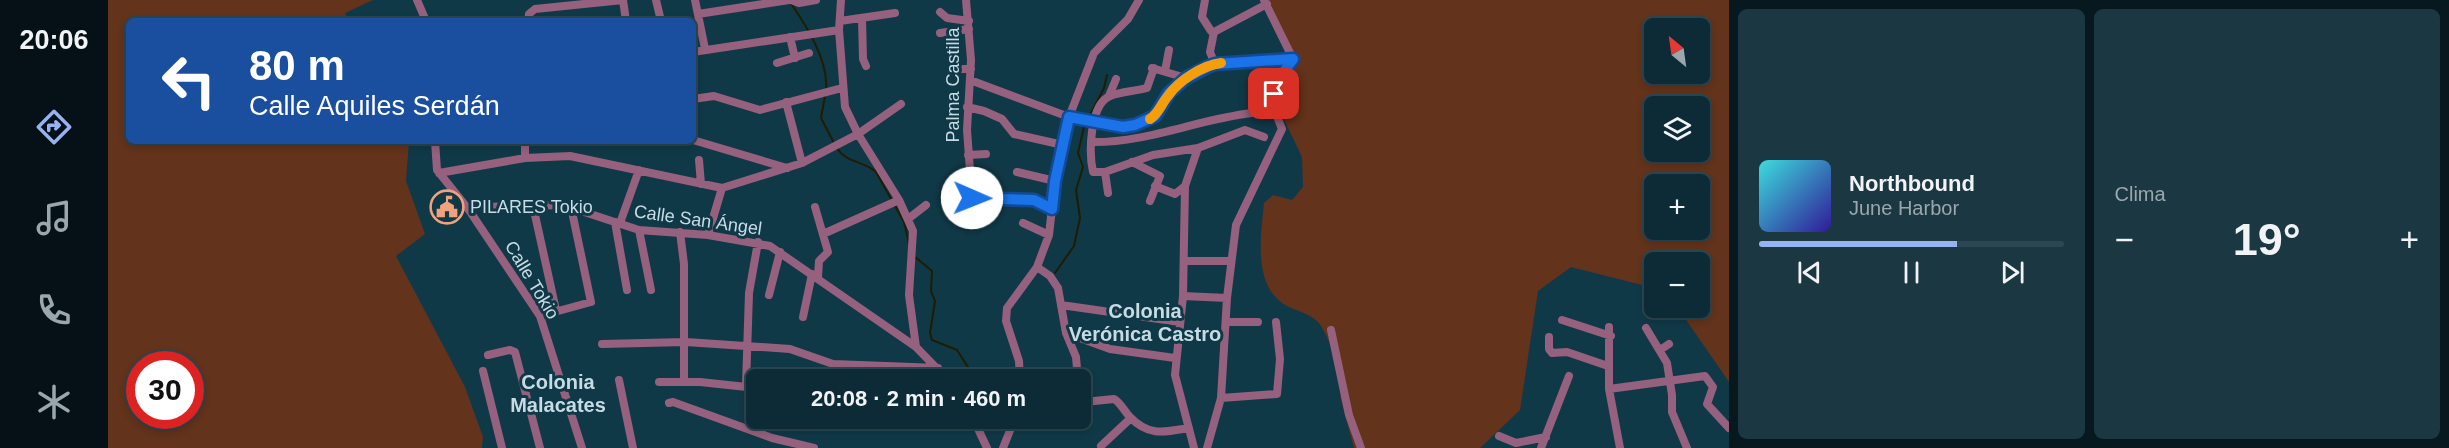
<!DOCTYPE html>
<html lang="es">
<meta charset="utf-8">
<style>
:root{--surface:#0c2b36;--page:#1a3742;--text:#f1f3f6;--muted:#9aa7ad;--line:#2c4751;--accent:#95b2f1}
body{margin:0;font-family:Arial,sans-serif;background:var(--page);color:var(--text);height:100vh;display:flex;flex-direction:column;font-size:22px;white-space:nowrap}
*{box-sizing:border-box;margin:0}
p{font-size:20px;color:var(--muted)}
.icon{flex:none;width:33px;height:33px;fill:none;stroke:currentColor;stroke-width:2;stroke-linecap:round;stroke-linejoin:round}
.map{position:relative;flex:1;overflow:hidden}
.sheet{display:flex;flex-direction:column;gap:9px;padding:9px;background:#07181e;width:720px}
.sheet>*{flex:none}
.top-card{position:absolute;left:18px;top:18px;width:570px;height:126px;border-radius:9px;box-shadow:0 3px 9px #0003,0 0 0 2px var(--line);background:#1a4fa0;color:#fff;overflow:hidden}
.needle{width:39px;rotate:331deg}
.fabs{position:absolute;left:1536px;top:18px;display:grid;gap:12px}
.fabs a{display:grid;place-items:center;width:66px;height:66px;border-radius:9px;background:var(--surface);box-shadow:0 3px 9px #0003,0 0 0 2px var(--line);font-size:30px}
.speed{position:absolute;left:18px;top:351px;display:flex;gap:12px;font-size:30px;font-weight:700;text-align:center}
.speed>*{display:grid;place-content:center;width:78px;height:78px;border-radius:50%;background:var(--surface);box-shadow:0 3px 9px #0003,0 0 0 2px var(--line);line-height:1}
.speed .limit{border:9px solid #d22;background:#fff;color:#111}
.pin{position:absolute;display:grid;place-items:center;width:51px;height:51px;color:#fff;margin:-26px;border-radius:12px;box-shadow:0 3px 9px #0006}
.me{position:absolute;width:66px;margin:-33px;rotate:91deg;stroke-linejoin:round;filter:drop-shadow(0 0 4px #0008)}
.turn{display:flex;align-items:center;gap:21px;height:126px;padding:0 24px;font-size:27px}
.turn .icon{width:78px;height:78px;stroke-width:2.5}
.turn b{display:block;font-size:42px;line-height:51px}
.big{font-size:45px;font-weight:800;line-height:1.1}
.sheet .widget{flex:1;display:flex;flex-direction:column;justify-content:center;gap:9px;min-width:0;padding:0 21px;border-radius:9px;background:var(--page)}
.song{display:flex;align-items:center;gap:18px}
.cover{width:72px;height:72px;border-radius:9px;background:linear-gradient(135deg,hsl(180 70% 55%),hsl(250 70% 35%))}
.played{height:6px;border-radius:3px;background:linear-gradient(90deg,var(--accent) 65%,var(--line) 65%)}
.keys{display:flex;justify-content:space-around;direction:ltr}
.heat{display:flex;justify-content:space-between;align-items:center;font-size:33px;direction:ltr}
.sheet .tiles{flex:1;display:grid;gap:9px;grid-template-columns:repeat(2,1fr)}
.trip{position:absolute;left:638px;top:369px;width:345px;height:60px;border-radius:9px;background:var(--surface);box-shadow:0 3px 9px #0003,0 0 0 2px var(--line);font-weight:800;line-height:60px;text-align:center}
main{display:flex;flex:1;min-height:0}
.tab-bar{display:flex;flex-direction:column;width:108px;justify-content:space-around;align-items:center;background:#051116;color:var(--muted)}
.tab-bar .icon{width:42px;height:42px}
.tab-bar .active{color:var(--accent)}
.tab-bar b{font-size:27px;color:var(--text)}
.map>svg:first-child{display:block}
.green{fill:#63331b;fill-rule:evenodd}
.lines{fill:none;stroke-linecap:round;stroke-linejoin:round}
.stream{stroke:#1f1d01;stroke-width:2}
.minor{stroke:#96617e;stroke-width:8}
.route-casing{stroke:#114b97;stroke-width:15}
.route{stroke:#1a73e8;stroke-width:10}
.slow{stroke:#f59e0b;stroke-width:10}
.labels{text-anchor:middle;stroke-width:6;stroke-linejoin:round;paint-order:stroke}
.street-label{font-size:18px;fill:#c6dbe4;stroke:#103948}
.poi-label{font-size:18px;fill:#c6dbe4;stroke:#103948;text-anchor:start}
.neighbourhood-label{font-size:20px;font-weight:bold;fill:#c6dbe4;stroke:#103948}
</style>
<main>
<nav class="tab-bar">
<b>20:06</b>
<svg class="icon active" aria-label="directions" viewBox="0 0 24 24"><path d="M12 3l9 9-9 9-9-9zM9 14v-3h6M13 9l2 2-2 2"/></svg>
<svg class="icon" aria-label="music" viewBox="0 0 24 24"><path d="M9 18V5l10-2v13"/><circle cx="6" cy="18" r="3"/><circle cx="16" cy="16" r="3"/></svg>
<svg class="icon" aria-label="phone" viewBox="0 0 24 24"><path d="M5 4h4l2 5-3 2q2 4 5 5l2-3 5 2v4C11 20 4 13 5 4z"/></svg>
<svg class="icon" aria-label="climate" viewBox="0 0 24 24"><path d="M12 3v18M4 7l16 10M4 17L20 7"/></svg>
</nav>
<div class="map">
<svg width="1621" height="448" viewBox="0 0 1621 448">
<rect width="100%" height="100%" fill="#103948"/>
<path class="green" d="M0 0H265L237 13 241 21H21V141H301L298 181 317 234 288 256 357 387 375 437 374 448H0ZM32 364H82V416H32Z
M1161 0H1621V382L1570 308H1592V262H1546V288L1463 267 1430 291 1412 410 1372 448H1246L1232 396 1236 391C1229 371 1225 344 1213 326 1204 312 1187 312 1174 303 1145 282 1153 234 1156 203L1165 195 1184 200 1195 187 1194 157 1172 111 1174 94 1186 68 1167 22ZM1546 28H1592V74H1546ZM1546 106H1592V152H1546ZM1546 184H1592V230H1546Z"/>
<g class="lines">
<path class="stream" d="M682 2C698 25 721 61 718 90
M717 96 713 118 726 143
M729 148C738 163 756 161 768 172L796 222 802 248
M806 256 824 271 823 291 827 301 822 333 824 340 849 350 865 375 871 380
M947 273 966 246 972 218 968 190 975 167 970 153 976 127 996 88 999 75"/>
<path class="minor" d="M309 0 318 21
M515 0 518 21
M548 0 553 21
M587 0 597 49
M683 0 691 3 708 0
M733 0 731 30 737 107 750 134 791 200 805 231 801 295 808 347
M858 0 863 60 859 130 864 198C893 199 918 196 944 209
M1097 0 1094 17 1103 31 1106 32 1102 52 1107 64
M832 12 839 18 861 21
M590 14 681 0
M754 18 755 59 758 66
M420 21 421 14 427 9 515 0
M732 21 787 13
M1106 32 1159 4
M832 33 861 29
M682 37 687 58
M585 52 731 30
M669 63 701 53
M1044 68 1078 78
M1046 68 1039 88C1028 91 1011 92 1002 96 981 105 981 154 985 172H997L1045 155 1090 148 1137 130 1156 137
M847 69H863
M1057 71 1061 50
M862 80 961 117 1015 127 1042 119 1051 111 1061 93 1078 78 1107 64 1185 59
M1001 96 1008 79
M585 99 606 96 652 110 734 88
M678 102 694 163
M859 107 876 111 894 119 906 134 955 145
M585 140 679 168
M327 141 329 170 361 210 432 316 474 448
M983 142C1039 143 1090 119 1144 113
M860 155 878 154
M417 158V141
M591 160 593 184
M1024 162 1052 176 1042 201
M909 172 947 181
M997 172 1000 193
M331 173 417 158 462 156 614 188 694 163 750 134 793 104
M1047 186 1067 194 1077 186
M425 206 448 310
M375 207 455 205 531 230 600 235 662 246 808 347 840 380
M707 207 720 252 711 261 710 277
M800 219 818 205
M507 222 519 290
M512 223 531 170
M915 223 941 235
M531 230 543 290
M572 232 576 264V382
M715 234 791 200
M600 235 614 188
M1076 261H1123
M929 267 942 276 950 288 958 333 968 357 970 380
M661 295 672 252
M1075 296 1119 298
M953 305 1072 322
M432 316 483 302 463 207
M695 317 704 274
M1454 320 1503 336
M1118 322H1150
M1501 327V389L1512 448
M1538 328 1559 363 1564 395V412L1579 448
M1223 330 1241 415 1253 448
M958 333 1002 349 1067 358
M1441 337V349L1444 353 1459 352 1500 366
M494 344 578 342 682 349 725 364 830 368
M1552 350 1561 344
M380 355 402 350 407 352 432 448
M375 371 394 448
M511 380 525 448
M912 380 911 361 898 321 899 308 929 267 941 235 947 181 961 117 986 53 1020 19 1031 0
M551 382H592L648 388
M638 385 641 293 650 242
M1501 389 1597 376 1605 387 1599 404 1621 428
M972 394 976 402 1006 399C1013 403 1016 411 1022 417 1041 437 1057 432 1081 428
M1113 398 1169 394 1172 359 1168 322
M561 403 565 402 664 438 706 448
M865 418 879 448
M1391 436 1408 443 1438 437
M993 446 1023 418
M895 448 907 418
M1086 448 1067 375 1075 296 1077 186 1090 148
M1099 448 1113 398 1119 298 1128 225 1174 129 1164 104 1175 73 1185 59 1156 0
M1433 448 1461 376"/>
</g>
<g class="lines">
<g class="route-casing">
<path id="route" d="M864 198 926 200 944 209 947 181 961 117 1015 127 1027 125 1047 116 1061 93 1078 78 1099 67 1107 64 1185 59 1175 73 1166 94"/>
</g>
<use href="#route" class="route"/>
<path class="slow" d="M1042 119C1051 113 1053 104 1060 96 1070 81 1095 65 1113 63"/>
</g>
<defs>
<g id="civic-ring" transform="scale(1.725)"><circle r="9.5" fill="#103948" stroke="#f1a17c" stroke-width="1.5"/><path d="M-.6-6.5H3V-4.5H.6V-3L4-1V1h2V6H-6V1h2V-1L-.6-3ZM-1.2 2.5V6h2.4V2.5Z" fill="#f1a17c"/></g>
</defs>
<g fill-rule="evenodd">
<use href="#civic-ring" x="339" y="207"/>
</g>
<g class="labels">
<g class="street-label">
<text transform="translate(845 85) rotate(-90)" y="6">Palma Castilla</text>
<text transform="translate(590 220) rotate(8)" y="6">Calle San Ángel</text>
<text transform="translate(424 280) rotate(59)" y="6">Calle Tokio</text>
</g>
<g class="poi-label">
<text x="362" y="213">PILARES Tokio</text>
</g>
<g class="neighbourhood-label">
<text x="1037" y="318">Colonia<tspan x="1037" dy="23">Verónica Castro</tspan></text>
<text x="450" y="389">Colonia<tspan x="450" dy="23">Malacates</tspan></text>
</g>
</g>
</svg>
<div class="fabs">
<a><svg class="needle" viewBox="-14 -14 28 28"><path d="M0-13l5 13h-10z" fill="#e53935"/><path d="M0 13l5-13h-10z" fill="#9aa7ad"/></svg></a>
<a><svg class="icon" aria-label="layers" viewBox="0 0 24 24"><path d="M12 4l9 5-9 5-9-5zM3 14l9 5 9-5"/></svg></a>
<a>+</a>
<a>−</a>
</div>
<div class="speed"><div class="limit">30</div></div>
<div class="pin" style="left:1166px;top:94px;background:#d93025"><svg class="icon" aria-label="arrive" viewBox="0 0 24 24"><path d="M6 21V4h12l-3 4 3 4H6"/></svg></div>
<svg class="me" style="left:864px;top:198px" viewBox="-20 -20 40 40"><circle r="19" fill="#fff"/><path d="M0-13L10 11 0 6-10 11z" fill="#1a73e8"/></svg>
<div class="trip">20:08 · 2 min · 460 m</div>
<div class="top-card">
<div class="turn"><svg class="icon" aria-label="left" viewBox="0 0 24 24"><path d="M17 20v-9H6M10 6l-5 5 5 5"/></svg><div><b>80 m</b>Calle Aquiles Serdán</div></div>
</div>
</div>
<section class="sheet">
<div class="tiles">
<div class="widget">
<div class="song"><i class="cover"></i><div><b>Northbound</b><p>June Harbor</p></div></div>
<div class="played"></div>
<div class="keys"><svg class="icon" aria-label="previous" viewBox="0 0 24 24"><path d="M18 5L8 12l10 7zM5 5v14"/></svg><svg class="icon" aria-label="pause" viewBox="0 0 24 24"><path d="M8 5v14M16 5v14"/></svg><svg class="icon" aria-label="next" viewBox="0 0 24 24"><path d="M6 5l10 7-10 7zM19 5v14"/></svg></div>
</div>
<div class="widget"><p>Clima</p>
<div class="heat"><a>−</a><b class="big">19°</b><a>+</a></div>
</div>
</div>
</section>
</main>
